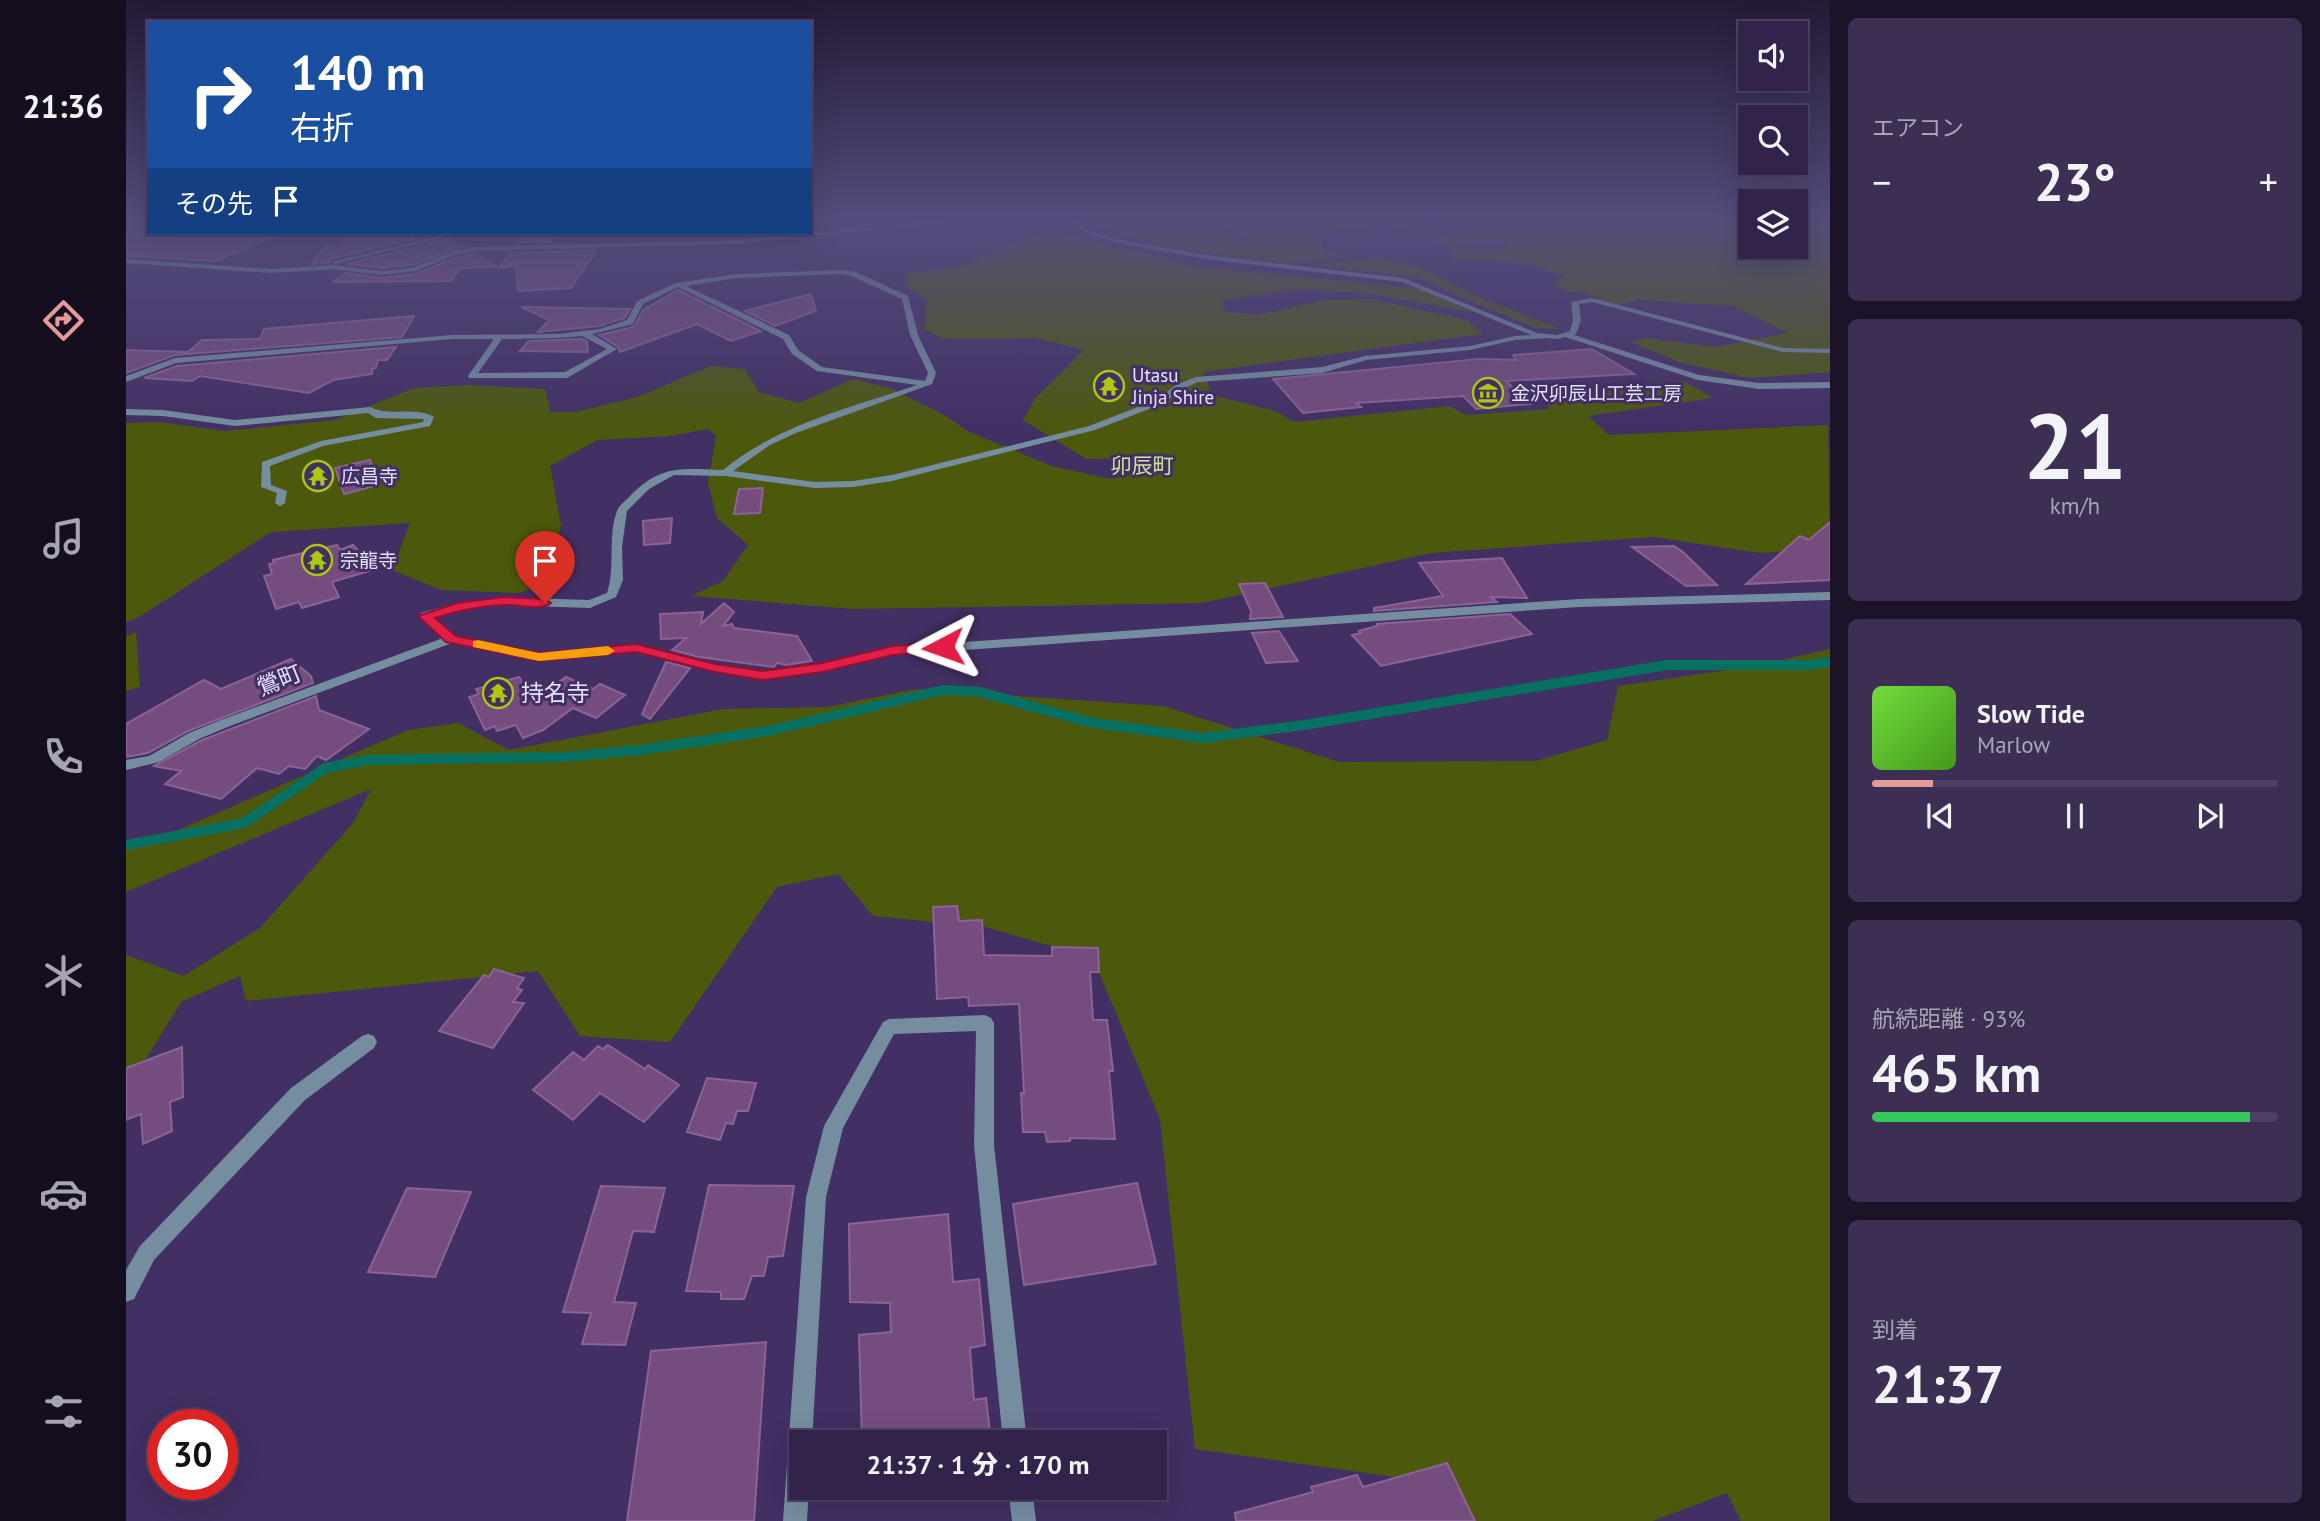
<!DOCTYPE html>
<html lang="ja">
<meta charset="utf-8">
<style>
:root{--surface:#32234a;--page:#3d2f54;--text:#f1f3f6;--muted:#a8a4b5;--line:#4d4062;--accent:#e69b98}
body{margin:0;font-family:"PT Sans","Noto Sans JP",sans-serif;background:var(--page);color:var(--text);height:100vh;display:flex;flex-direction:column;font-size:26px;white-space:nowrap}
*{box-sizing:border-box;margin:0}
p{font-size:23px;color:var(--muted)}
.icon{flex:none;width:38px;height:38px;fill:none;stroke:currentColor;stroke-width:2;stroke-linecap:round;stroke-linejoin:round}
.map{position:relative;flex:1;overflow:hidden}
.panel{display:flex;flex-direction:column;gap:18px;padding:18px;background:#1c1329;width:490px}
.panel>*{flex:none}
.banner{position:absolute;left:21px;top:21px;width:665px;height:214px;border-radius:0px;box-shadow:0 7px 28px #0002,0 0 0 2px var(--line);background:#1a4fa0;color:#fff;overflow:hidden}
.controls{position:absolute;left:1612px;top:21px;display:grid;gap:14px}
.controls a{display:grid;place-items:center;width:70px;height:70px;border-radius:0px;background:var(--surface);box-shadow:0 7px 28px #0002,0 0 0 2px var(--line);font-size:35px}
.speed{position:absolute;left:21px;top:1409px;display:flex;gap:14px;font-size:35px;font-weight:700;text-align:center}
.speed>*{display:grid;place-content:center;width:91px;height:91px;border-radius:50%;background:var(--surface);box-shadow:0 7px 28px #0002,0 0 0 2px var(--line);line-height:1}
.speed .limit{border:10px solid #d22;background:#fff;color:#111}
.pin{position:absolute;display:grid;place-items:center;width:60px;height:60px;color:#fff;margin:-72px -30px;border-radius:50% 50% 50% 0;rotate:-45deg;box-shadow:0 0 7px #0007}
.pin .icon{rotate:45deg}
.me{position:absolute;width:77px;margin:-38px;rotate:266deg;stroke-linejoin:round;filter:drop-shadow(0 0 5px #0008)}
.turn{display:flex;align-items:center;gap:24px;height:147px;padding:0 28px;font-size:32px}
.turn .icon{width:91px;height:91px;stroke-width:2.5}
.turn b{display:block;font-size:49px;line-height:60px}
.then{display:flex;align-items:center;height:66px;padding:0 28px;background:#0003;gap:14px;font-size:26px}
.big{font-size:52px;font-weight:800;line-height:1.1}
.panel .tile{flex:1;display:flex;flex-direction:column;justify-content:center;gap:10px;min-width:0;padding:0 24px;border-radius:10px;background:var(--page)}
.panel .dial{align-items:center;gap:0}
.dial b{font-size:91px;line-height:1}
.song{display:flex;align-items:center;gap:21px}
.cover{width:84px;height:84px;border-radius:10px;background:linear-gradient(135deg,hsl(100 70% 55%),hsl(100 70% 35%))}
.played{height:7px;border-radius:4px;background:linear-gradient(90deg,var(--accent) 15%,var(--line) 15%)}
.keys{display:flex;justify-content:space-around;direction:ltr}
.heat{display:flex;justify-content:space-between;align-items:center;font-size:38px;direction:ltr}
.charge{height:10px;border-radius:5px;background:linear-gradient(90deg,#34c759 93%,var(--line) 0)}
.trip{position:absolute;left:663px;top:1430px;width:378px;height:70px;border-radius:0px;background:var(--surface);box-shadow:0 7px 28px #0002,0 0 0 2px var(--line);font-weight:800;line-height:70px;text-align:center}
main{display:flex;flex:1;min-height:0}
.menu{display:flex;flex-direction:column;width:126px;justify-content:space-around;align-items:center;background:#140e1e;color:var(--muted)}
.menu .icon{width:49px;height:49px}
.menu .current{color:var(--accent)}
.menu b{font-size:32px;color:var(--text)}
.map>svg:first-child{display:block}
.green{fill:#4c580c}
.lines{fill:none;stroke-linecap:round;stroke-linejoin:round}
.stream{stroke:#067162;stroke-width:10}
.building{fill:#744d7e;stroke:#8b6396;stroke-width:2}
.minor{fill:#748ea0;fill-rule:evenodd}
.tertiary{fill:#748ea0;fill-rule:evenodd}
.route{fill:#e11d48;stroke:#92132f;stroke-width:2}
.slow{fill:#f59e0b}
.labels{text-anchor:middle;stroke-width:6;stroke-linejoin:round;paint-order:stroke}
.far-poi-label{font-size:19px;fill:#e8e1fb;stroke:#422f63;text-anchor:start}
.far-quarter-label{font-size:21px;fill:#d2e397;stroke:#422f63}
.street-label{font-size:23px;fill:#e8e1fb;stroke:#422f63}
.poi-label{font-size:23px;fill:#e8e1fb;stroke:#422f63;text-anchor:start}
</style>
<main>
<nav class="menu">
<b>21:36</b>
<svg class="icon current" aria-label="directions" viewBox="0 0 24 24"><path d="M12 3l9 9-9 9-9-9zM9 14v-3h6M13 9l2 2-2 2"/></svg>
<svg class="icon" aria-label="music" viewBox="0 0 24 24"><path d="M9 18V5l10-2v13"/><circle cx="6" cy="18" r="3"/><circle cx="16" cy="16" r="3"/></svg>
<svg class="icon" aria-label="phone" viewBox="0 0 24 24"><path d="M5 4h4l2 5-3 2q2 4 5 5l2-3 5 2v4C11 20 4 13 5 4z"/></svg>
<svg class="icon" aria-label="climate" viewBox="0 0 24 24"><path d="M12 3v18M4 7l16 10M4 17L20 7"/></svg>
<svg class="icon" aria-label="car" viewBox="0 0 24 24"><path d="M5 17H2v-5l4-1 3-4h7l3 4 3 1v5h-3M9 17h6M6 11h13"/><circle cx="7" cy="17" r="2"/><circle cx="17" cy="17" r="2"/></svg>
<svg class="icon" aria-label="filters" viewBox="0 0 24 24"><path d="M4 7h16M4 17h16"/><circle cx="9" cy="7" r="2"/><circle cx="15" cy="17" r="2"/></svg>
</nav>
<div class="map">
<svg width="1704" height="1521" viewBox="0 0 1704 1521">
<rect width="100%" height="100%" fill="#422f63"/>
<path class="green" d="M966 219H1076L1117 241 1122 239 1087 219H1624V247H1670V219H1704V372L1623 378 1553 362 1505 342 1519 338 1589 347 1661 333 1607 306 1513 300 1491 305 1459 293 1439 291 1426 283 1438 277C1416 267 1390 261 1366 261 1352 260 1340 262 1326 258L1325 250C1344 245 1364 253 1383 246V243C1358 231 1327 260 1306 237L1326 234 1318 221 1278 225 1298 236 1260 223 1189 233 1194 235 1197 251 1227 256C1204 258 1180 263 1157 262 1127 261 978 242 966 219Z
M926 231 1068 266 1301 289 1344 312 1246 294 1175 289 1095 300 1099 311 1131 315 1199 300 1246 299 1341 320 1356 334 1077 372 1086 395 1150 411 1168 422 1324 406 1340 415 1424 409 1410 390 1558 381 1587 398 1462 416 1483 435 1702 425 1704 549 1634 553 1527 537 1305 553 1076 603 727 609 565 596 597 581 622 545 591 518 582 483 590 436 582 429 544 436 472 440 424 466 435 525 424 583 392 593 315 590 266 570 284 523 145 532 13 617 0 622V423L32 422 99 431 209 420 288 388 343 385 419 389 425 412H449L511 397 585 366 619 369 633 392 673 403 727 379 764 388 820 416 843 432 926 466 984 479 1040 468 1039 458 960 459 897 420 908 400 958 350 910 338 817 339 798 329 801 301 778 284 782 273C802 270 824 269 843 263 872 253 897 236 926 231Z
M1256 258 1288 265 1357 299 1435 329 1409 328 1290 277 1184 265Z
M10 632 14 687 0 691V636Z
M1704 649V1521H1615L1601 1493 1527 1521H1319L1276 1478 1069 1449 1034 1119 967 958 859 927 747 916 712 874 651 887 544 1042 454 1036 412 971 120 1001 114 976 55 1002 0 1092V955L58 976 135 927 227 823 245 789 0 892V842L50 831 282 730 332 723 383 750 597 709 701 707 790 689 1037 706 1213 762 1410 761 1481 740 1492 686 1635 665Z"/>
<g class="lines">
<path class="stream" d="M0 845 118 823 199 768 242 760 439 757 514 750 642 731 817 690 854 692 962 722 1077 738 1178 725 1541 665H1683L1704 662"/>
</g>
<path class="building" d="M0 233H156L90 261 0 256Z
M251 233H282L288 239 204 259 203 263 186 264 198 247 216 245 220 236Z
M399 233H431L425 242 392 243Z
M323 239 337 247 285 265 256 268 220 264Z
M471 250 445 288 392 291 390 266 374 267 385 253Z
M349 254 372 267 334 268 325 281 208 282 219 273 256 278 289 274 330 258Z
M552 290 635 331 605 341 571 324 494 352 492 347 473 335 508 327 517 310Z
M685 294 690 311 649 326 619 311Z
M395 307 504 309 499 318 473 326 412 332 423 320Z
M288 316 276 337 49 355 0 373V350L62 352 76 340 134 339 138 329Z
M455 339 461 341 462 352 394 351 403 341Z
M270 347 261 360H252L250 368 246 369V374L207 380 183 393 74 376 66 381 18 378 51 366Z
M1466 349 1508 374 1380 381 1404 404 1350 409 1337 396 1230 403 1235 407 1177 413 1147 379 1353 359 1390 360 1387 355Z
M244 460 252 485 218 494 209 468Z
M637 488 634 513 608 514 613 489Z
M546 518 544 543 518 545 517 521Z
M1704 522V580L1620 584 1674 536 1683 540Z
M211 545 214 550 227 545 250 569 206 582 213 597 176 608 173 602 150 609 138 576 146 574 143 564 148 563 147 560Z
M1548 546 1557 552 1591 585 1560 586 1506 547Z
M1376 558 1401 598 1365 597 1371 602 1248 611V608L1317 596 1293 563Z
M1139 583 1157 617 1124 619 1125 611 1113 584Z
M598 603 608 612 597 626 606 624 608 628 671 636 686 661 660 665 651 663 648 667 573 657 546 650 560 638 535 639 534 614 577 612 575 624Z
M1384 614 1406 634 1255 666 1226 635 1235 633 1233 631 1251 626V624Z
M1153 631 1172 661 1140 663 1126 633Z
M165 659 185 676 187 683 62 731 22 753 0 757V724L78 680 95 689Z
M540 662 564 668 524 719 516 714Z
M393 677 409 699 440 677 467 689 474 684 499 695 470 718 447 708 417 730 397 738 390 725 371 731 369 726 359 730 343 697 353 694 350 689Z
M190 696 193 710 243 729 200 760 191 756 179 769 163 766 153 774 131 768 95 799 39 784 55 771 28 766 74 741Z
M831 906 833 921 856 920 858 955 926 956V947L972 948 973 972H964L967 1020H981L987 1071H983L989 1139 944 1138V1141L921 1142 919 1132H897L895 1093H898L893 1004 843 1006 842 997 811 999 807 907Z
M368 969 398 978 391 988 396 990 387 1002 398 1003 367 1048 313 1031 358 975 363 977Z
M482 1045 519 1069 522 1065 553 1085 518 1122 474 1093 447 1120 407 1090 447 1052 458 1060 472 1046 477 1049Z
M56 1047 57 1097 44 1102 46 1131 17 1144 15 1114 0 1120V1068Z
M581 1078 630 1083 622 1111H611L607 1124 600 1123 594 1140 561 1132Z
M1011 1183 1030 1264 898 1285 887 1204Z
M583 1185 668 1186 657 1256 642 1257 638 1276H626L618 1299H595V1292L560 1291Z
M475 1186 539 1188 528 1232 507 1231 488 1302 510 1303 499 1345 456 1344 465 1313 437 1312Z
M281 1188 345 1192 309 1277 242 1272Z
M822 1214 827 1282 853 1279 859 1345 844 1348 848 1400 860 1398 864 1433 790 1442H736L733 1335 765 1332 764 1303 724 1302 723 1224Z
M640 1342 628 1521H501L525 1351Z
M1321 1463 1349 1521H1110L1109 1513 1187 1492 1185 1487 1231 1475 1237 1487Z"/>
<g class="lines">
<path class="minor" d="M728 219 725 221 684 224V220Z
M826 219H849L611 244 349 251 329 255 289 271 256 275 208 269 145 273 0 263V259L145 269 208 265 256 271 286 268 325 252 349 247 611 240Z
M326 233H336L208 264 205 262Z
M714 270 730 272 782 296 792 335 810 373 806 384 670 433 644 445 607 471 689 482 727 481 766 475 963 426 1030 400 1050 385 1070 377 1196 367 1239 356 1344 346 1389 336 1422 334 1426 336 1422 338 1389 340 1344 350 1240 360 1196 373 1072 382 1056 389 1036 404 969 430 766 481 727 487 689 488 599 476 548 475 523 489 501 511 496 547 497 580 490 597 464 608 378 605 332 610 308 617 329 636 413 653 510 644 589 664 637 671 696 663 767 647 1453 599 1704 592V600L1453 607 767 655 696 671 637 679 589 672 510 652 413 661 326 643 104 726 73 739 33 762 0 770V760L23 756 63 733 95 720 317 638 295 619 293 616 295 613 331 603 378 597 463 600 481 593C490 567 481 537 491 511 493 505 501 500 505 495 536 464 557 469 597 470 653 424 724 408 791 385L691 371 666 354 657 339 552 287 517 304 507 324 466 334 491 349 441 378H343L342 376 368 339H326L50 363 0 382V376L49 358 326 335 432 334 474 329 501 320 511 301 550 283 610 274ZM714 274 725 276 776 299 784 335 802 373 799 381 696 367 672 350 663 335 560 286 610 278ZM456 336 481 349 439 372 352 373 376 339 432 338Z
M1442 333 1573 375 1633 383 1704 382V388L1633 389 1572 380 1439 337 1438 335Z
M244 407C263 417 289 406 308 417L304 426 197 446 144 466 145 485 161 491 159 503 154 506 149 503 151 493 135 487 136 462 195 441 297 422 298 419 250 418 242 413 109 426 37 416 0 415V409L37 410 109 420Z
M859 1015 865 1018 868 1023V1145L901 1442H877L848 1145 850 1031 768 1034 717 1128 700 1197 686 1442H676V1488H683L681 1521H657L680 1197 698 1126 757 1022 763 1019Z
M242 1034 248 1036 251 1042 248 1048 179 1100 28 1260 8 1299 0 1302V1270L14 1246 165 1088 236 1036Z
M882 1488H906L910 1521H886Z"/>
<path class="tertiary" d="M945 219H951L953 224 966 232 992 239 1087 256 1277 278 1411 333 1431 335 1444 331 1447 320 1445 302 1466 298 1657 348 1704 349V353L1657 352 1466 302 1453 304 1455 320 1450 334 1432 339 1410 337 1276 282 1087 260 991 243 962 234 948 226Z"/>
</g>
<linearGradient id="sky" x2="0" y2="1"><stop stop-color="#241a36"/><stop offset="0.51" stop-color="#544d7c"/><stop offset="1" stop-color="#544d7c" stop-opacity="0"/></linearGradient>
<rect width="1704" height="432" fill="url(#sky)"/>
<path class="route" d="M378 597 419 599 425 603C416 611 395 605 382 605 357 605 332 611 309 618L330 636 413 653 510 644 589 664 637 671 696 663 767 646 817 643 824 647 817 651 767 655 696 672 637 680 589 672 510 652 413 661 320 642 292 616 331 603Z"/>
<path class="slow" d="M352 640 413 653 482 646 489 651 482 655 413 661 347 647V641Z"/>
<defs>
<g id="temple-ring" transform="scale(1.575)"><circle r="9.5" fill="#422f63" stroke="#adc610" stroke-width="1.5"/><path d="M0-6L5-2H3V0L6.5 2.5H4V6H1.5V3h-3V6H-4V2.5H-6.5L-3 0V-2H-5Z" fill="#adc610"/></g>
<g id="museum-ring" transform="scale(1.575)"><circle r="9.5" fill="#422f63" stroke="#adc610" stroke-width="1.5"/><path d="M0-6L6-3V-2H-6V-3ZM-5-1h2V3h-2ZM-1-1h2V3h-2ZM3-1h2V3H3ZM-6 4H6V6H-6Z" fill="#adc610"/></g>
</defs>
<g fill-rule="evenodd">
<use href="#temple-ring" x="983" y="386"/>
<use href="#museum-ring" x="1362" y="393"/>
<use href="#temple-ring" x="192" y="476"/>
<use href="#temple-ring" x="191" y="560"/>
<use href="#temple-ring" x="372" y="693"/>
</g>
<g class="labels">
<g class="far-poi-label">
<text x="1006" y="382">Utasu<tspan x="1006" dy="22">Jinja Shire</tspan></text>
<text x="1385" y="400">金沢卯辰山工芸工房</text>
<text x="215" y="483">広昌寺</text>
<text x="214" y="567">宗龍寺</text>
</g>
<g class="far-quarter-label">
<text x="1016" y="473">卯辰町</text>
</g>
<g class="street-label">
<text transform="translate(153 680) rotate(-22)" y="8">鶯町</text>
</g>
<g class="poi-label">
<text x="395" y="701">持名寺</text>
</g>
</g>
</svg>
<div class="controls">
<a><svg class="icon" aria-label="sound" viewBox="0 0 24 24"><path d="M4 9h4l5-4v14l-5-4H4zM17 9q2 3 0 6"/></svg></a>
<a><svg class="icon" aria-label="search" viewBox="0 0 24 24"><circle cx="10" cy="10" r="6"/><path d="M15 15l6 6"/></svg></a>
<a><svg class="icon" aria-label="layers" viewBox="0 0 24 24"><path d="M12 4l9 5-9 5-9-5zM3 14l9 5 9-5"/></svg></a>
</div>
<div class="speed"><div class="limit">30</div></div>
<div class="pin" style="left:419px;top:603px;background:#d93025"><svg class="icon" aria-label="arrive" viewBox="0 0 24 24"><path d="M6 21V4h12l-3 4 3 4H6"/></svg></div>
<svg class="me" style="left:817px;top:647px" viewBox="-20 -20 40 40"><path d="M0-17L14 15 0 8-14 15z" fill="#e11d48" stroke="#fff" stroke-width="4"/></svg>
<div class="trip">21:37 · 1 分 · 170 m</div>
<div class="banner">
<div class="turn"><svg class="icon" aria-label="right" viewBox="0 0 24 24"><path d="M7 20v-9h11M14 6l5 5-5 5"/></svg><div><b>140 m</b>右折</div></div>
<div class="then">その先<svg class="icon" aria-label="arrive" viewBox="0 0 24 24"><path d="M6 21V4h12l-3 4 3 4H6"/></svg></div>
</div>
</div>
<section class="panel">
<div class="tile"><p>エアコン</p>
<div class="heat"><a>−</a><b class="big">23°</b><a>+</a></div>
</div>
<div class="tile dial"><b>21</b><p>km/h</p></div>
<div class="tile">
<div class="song"><i class="cover"></i><div><b>Slow Tide</b><p>Marlow</p></div></div>
<div class="played"></div>
<div class="keys"><svg class="icon" aria-label="previous" viewBox="0 0 24 24"><path d="M18 5L8 12l10 7zM5 5v14"/></svg><svg class="icon" aria-label="pause" viewBox="0 0 24 24"><path d="M8 5v14M16 5v14"/></svg><svg class="icon" aria-label="next" viewBox="0 0 24 24"><path d="M6 5l10 7-10 7zM19 5v14"/></svg></div>
</div>
<div class="tile"><p>航続距離 · 93%</p><b class="big">465 km</b><div class="charge"></div></div>
<div class="tile"><p>到着</p><b class="big">21:37</b></div>
</section>
</main>
